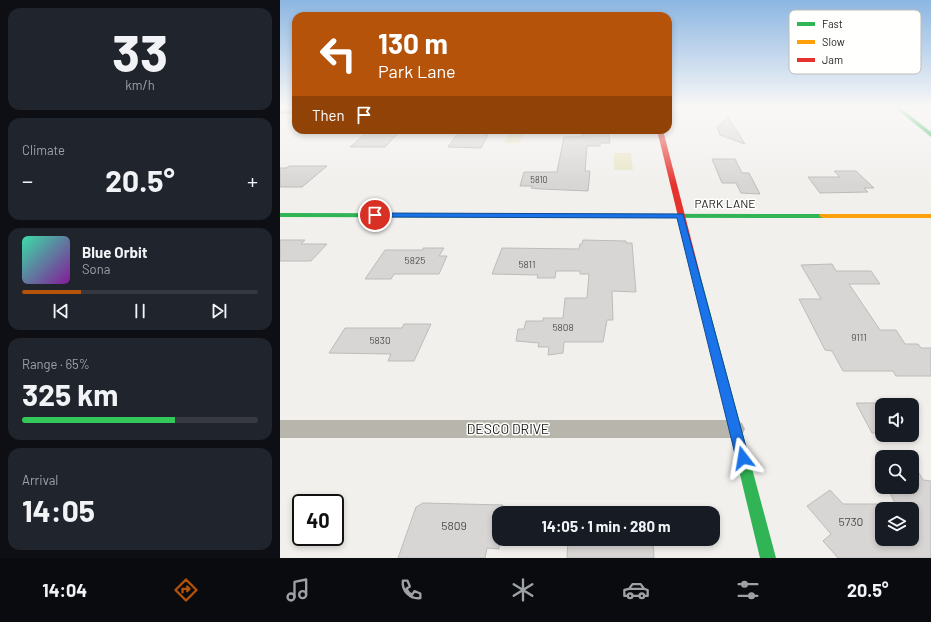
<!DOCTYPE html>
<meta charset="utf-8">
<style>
:root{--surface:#171b24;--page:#20242c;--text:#f1f3f6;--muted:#9ea1a6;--line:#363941;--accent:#b45309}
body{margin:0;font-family:Barlow,sans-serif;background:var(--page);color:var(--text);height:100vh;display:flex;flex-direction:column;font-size:15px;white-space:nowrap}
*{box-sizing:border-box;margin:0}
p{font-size:13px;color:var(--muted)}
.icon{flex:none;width:22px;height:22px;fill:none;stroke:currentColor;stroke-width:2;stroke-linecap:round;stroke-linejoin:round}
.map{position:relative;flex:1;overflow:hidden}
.side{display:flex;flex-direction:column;gap:8px;padding:8px;background:#0d0f14;width:280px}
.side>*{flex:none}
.banner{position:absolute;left:12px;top:12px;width:380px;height:122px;border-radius:12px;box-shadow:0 2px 6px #0003;background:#b45309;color:#fff;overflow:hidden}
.controls{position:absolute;left:595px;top:398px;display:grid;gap:8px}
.controls a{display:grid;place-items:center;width:44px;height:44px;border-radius:8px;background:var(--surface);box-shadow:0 2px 6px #0003;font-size:20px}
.speed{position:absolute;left:12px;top:494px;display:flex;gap:8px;font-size:20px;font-weight:700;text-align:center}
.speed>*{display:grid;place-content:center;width:52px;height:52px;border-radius:50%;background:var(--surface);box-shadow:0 2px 6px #0003;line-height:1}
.speed .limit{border:2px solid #111;border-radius:6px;background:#fff;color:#111}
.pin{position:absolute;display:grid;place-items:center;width:34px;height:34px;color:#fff;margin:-17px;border:2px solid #fff;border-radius:50%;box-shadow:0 1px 4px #0007}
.me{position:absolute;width:44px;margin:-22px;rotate:346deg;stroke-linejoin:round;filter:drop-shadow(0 0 3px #0008)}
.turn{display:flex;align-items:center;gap:14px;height:84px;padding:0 20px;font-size:18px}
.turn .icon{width:52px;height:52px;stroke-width:2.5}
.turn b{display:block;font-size:28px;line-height:34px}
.then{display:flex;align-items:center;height:38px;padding:0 20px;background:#0003;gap:8px;font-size:15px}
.big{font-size:30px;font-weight:700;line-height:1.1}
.side .widget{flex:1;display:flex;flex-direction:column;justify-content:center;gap:6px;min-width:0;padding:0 14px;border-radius:12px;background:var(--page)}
.side .dial{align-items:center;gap:0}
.dial b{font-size:52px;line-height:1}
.song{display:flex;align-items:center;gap:12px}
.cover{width:48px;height:48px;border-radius:6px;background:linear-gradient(135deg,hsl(160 70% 55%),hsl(290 70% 35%))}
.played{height:4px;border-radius:2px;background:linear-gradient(90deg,var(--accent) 25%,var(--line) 25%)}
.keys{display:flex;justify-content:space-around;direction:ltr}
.heat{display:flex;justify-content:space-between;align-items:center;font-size:22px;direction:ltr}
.charge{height:6px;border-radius:3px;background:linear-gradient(90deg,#34c759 65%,var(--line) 0)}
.trip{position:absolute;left:212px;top:506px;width:228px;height:40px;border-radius:12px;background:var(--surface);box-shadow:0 2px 6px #0003;font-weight:700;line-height:40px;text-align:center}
.tab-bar{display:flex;height:64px;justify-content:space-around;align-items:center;background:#090b0e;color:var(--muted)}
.tab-bar .icon{width:28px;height:28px}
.tab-bar .active{color:var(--accent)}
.tab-bar b{font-size:18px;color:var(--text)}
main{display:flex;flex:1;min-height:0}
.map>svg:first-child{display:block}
.green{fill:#eae6c8}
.building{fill:#d7d6d4;stroke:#bdbcba}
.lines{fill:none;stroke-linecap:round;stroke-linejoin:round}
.street{fill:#b7b5ac;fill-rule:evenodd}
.fast{fill:#30b455;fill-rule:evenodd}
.slow{fill:#ff9f0a;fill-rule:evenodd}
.jam{fill:#e5322d;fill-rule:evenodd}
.route{fill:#1a73e8;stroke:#114b97}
.labels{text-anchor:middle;stroke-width:3;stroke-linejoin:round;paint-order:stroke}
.far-number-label{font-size:9px;fill:#4f4f4d}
.number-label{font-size:10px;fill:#4f4f4d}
.street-label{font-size:12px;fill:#1f1f1d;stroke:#fffffe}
.near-number-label{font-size:12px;fill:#4f4f4d}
.near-street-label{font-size:14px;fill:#1f1f1d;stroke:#fffffe}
.key{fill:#fffffe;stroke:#bcbcba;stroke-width:1}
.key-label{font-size:11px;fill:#1f1f1d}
</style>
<main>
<section class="side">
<div class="widget dial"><b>33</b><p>km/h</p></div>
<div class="widget"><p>Climate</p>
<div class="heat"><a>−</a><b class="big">20.5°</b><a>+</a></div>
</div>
<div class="widget">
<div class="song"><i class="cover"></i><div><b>Blue Orbit</b><p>Sona</p></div></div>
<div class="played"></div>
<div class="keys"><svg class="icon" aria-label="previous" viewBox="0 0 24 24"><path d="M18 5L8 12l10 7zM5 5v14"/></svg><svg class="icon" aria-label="pause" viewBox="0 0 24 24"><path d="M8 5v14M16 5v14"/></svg><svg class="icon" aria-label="next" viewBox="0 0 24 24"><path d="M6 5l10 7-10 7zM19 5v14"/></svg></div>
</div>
<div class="widget"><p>Range · 65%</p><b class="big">325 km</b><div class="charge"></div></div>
<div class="widget"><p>Arrival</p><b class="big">14:05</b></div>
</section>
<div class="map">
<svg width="651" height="558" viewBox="0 0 651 558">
<rect width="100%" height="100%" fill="#f1f0ed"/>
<path class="green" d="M230 130H245L240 143H224Z
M334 153H351L353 170H334Z"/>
<path class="building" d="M448 117 465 144 440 135 437 127Z
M90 130H121L105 147H70Z
M180 130H201L204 131 203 133H206L205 135H208L201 148 168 147Z
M302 130H328L330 143H320V146H307L305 171H310L308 191 261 189 251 188 252 186H240L244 172H277L284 137H302Z
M432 159H455L462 173H469L480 194 461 193 456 183H442Z
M9 166H47L22 187H0V168H7Z
M554 171H576L594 188H584L588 192 540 193 528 177H560Z
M0 240H25L21 244H47L31 261H0Z
M303 240 346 241V243H352L356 292 332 291 333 320H327L323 342H284L283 353 268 355 269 347H258L259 343 236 341 238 329H244L246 321H263V318H283L285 298H307L309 274H300V271H276L275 278H257L258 275 212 274 222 248 299 249 300 244H302Z
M143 248H164L159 256H167L159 274H114L111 279H85L105 250H143Z
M552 264 556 271H591L600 284H569L600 330H616L625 344H638L641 348H651V376H616L613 371H563L552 351 545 350 519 299H541L521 265Z
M124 324H151L134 361H108L111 354 49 353 65 328H122Z
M576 403H602V433H592Z
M632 461 643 480 651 481V558H558L543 541 551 534 527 506 550 490 563 504H602V539H632V509H618L607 487H632Z
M143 503 223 505 221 513H219V549L207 548 205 558H118L136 507Z
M288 539H373L374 558H287Z"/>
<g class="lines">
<path class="street" d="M0 110H16V114H0Z
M0 420H455L462 423 465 429 462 435 455 438H0Z"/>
<path class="fast" d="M614 107H619L651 132V137Z
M0 213 543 214 547 216 543 218 0 217Z
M416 271 420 274 496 558H480L412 274Z"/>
<path class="slow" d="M540 214H651V218H543L539 216Z"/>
<path class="jam" d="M377 130H383L420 274 419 276 416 277 412 274Z"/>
</g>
<linearGradient id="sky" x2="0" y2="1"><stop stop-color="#8cb6e2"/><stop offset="0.58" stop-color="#f9f8f7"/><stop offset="1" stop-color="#f9f8f7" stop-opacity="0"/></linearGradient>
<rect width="651" height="185" fill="url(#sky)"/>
<path class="route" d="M95 213 403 214 469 458 467 462 463 464 458 462 456 458 397 218 92 217 91 215Z"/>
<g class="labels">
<g class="far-number-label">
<text x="259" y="183">5810</text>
</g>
<g class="number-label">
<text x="135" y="264">5825</text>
<text x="247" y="268">5811</text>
<text x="283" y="331">5808</text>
<text x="579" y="341">9111</text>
<text x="100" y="344">5830</text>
</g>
<g class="street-label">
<text x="445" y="208">PARK LANE</text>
</g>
<g class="near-number-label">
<text x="571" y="526">5730</text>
<text x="174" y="530">5809</text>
</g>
<g class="near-street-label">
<text x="228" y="434">DESCO DRIVE</text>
</g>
</g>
<rect x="509" y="10" width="132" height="64" rx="6" class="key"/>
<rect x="517" y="22" width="18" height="4" fill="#30b455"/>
<rect x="517" y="40" width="18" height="4" fill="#ff9f0a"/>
<rect x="517" y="58" width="18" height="4" fill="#e5322d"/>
<g class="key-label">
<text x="542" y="28">Fast</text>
<text x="542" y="46">Slow</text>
<text x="542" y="64">Jam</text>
</g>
</svg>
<div class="controls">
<a><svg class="icon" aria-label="sound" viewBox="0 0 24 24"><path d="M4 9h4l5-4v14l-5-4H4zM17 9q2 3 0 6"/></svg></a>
<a><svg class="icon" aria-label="search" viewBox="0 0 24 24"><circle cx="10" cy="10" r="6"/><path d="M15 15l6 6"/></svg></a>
<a><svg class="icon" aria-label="layers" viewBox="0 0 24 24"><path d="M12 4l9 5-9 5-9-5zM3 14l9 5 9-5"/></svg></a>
</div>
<div class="speed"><div class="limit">40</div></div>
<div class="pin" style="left:95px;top:215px;background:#d93025"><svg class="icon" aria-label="arrive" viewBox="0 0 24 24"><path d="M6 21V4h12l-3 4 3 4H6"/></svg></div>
<svg class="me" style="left:463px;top:458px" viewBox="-20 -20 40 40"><path d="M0-17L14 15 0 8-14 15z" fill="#1a73e8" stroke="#fff" stroke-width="4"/></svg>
<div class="trip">14:05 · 1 min · 280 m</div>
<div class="banner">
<div class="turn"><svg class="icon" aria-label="left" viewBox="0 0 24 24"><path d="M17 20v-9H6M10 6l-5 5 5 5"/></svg><div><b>130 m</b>Park Lane</div></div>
<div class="then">Then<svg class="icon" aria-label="arrive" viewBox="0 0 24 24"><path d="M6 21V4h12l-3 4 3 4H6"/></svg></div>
</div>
</div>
</main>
<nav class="tab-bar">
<b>14:04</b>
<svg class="icon active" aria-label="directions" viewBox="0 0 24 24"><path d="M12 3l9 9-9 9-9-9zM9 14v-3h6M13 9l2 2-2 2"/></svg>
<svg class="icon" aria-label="music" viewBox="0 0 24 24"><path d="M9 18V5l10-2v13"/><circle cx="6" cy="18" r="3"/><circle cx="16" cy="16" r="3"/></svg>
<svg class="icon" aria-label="phone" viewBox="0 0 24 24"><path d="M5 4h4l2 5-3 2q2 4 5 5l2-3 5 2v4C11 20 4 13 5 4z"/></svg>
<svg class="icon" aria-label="climate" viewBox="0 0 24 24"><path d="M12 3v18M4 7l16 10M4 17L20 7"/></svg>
<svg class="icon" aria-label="car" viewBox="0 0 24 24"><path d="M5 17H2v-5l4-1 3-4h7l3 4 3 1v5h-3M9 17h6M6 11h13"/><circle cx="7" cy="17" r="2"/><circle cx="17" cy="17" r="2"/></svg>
<svg class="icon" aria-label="filters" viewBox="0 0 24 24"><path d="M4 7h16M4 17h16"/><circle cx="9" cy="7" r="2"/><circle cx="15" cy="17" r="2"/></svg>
<b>20.5°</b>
</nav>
